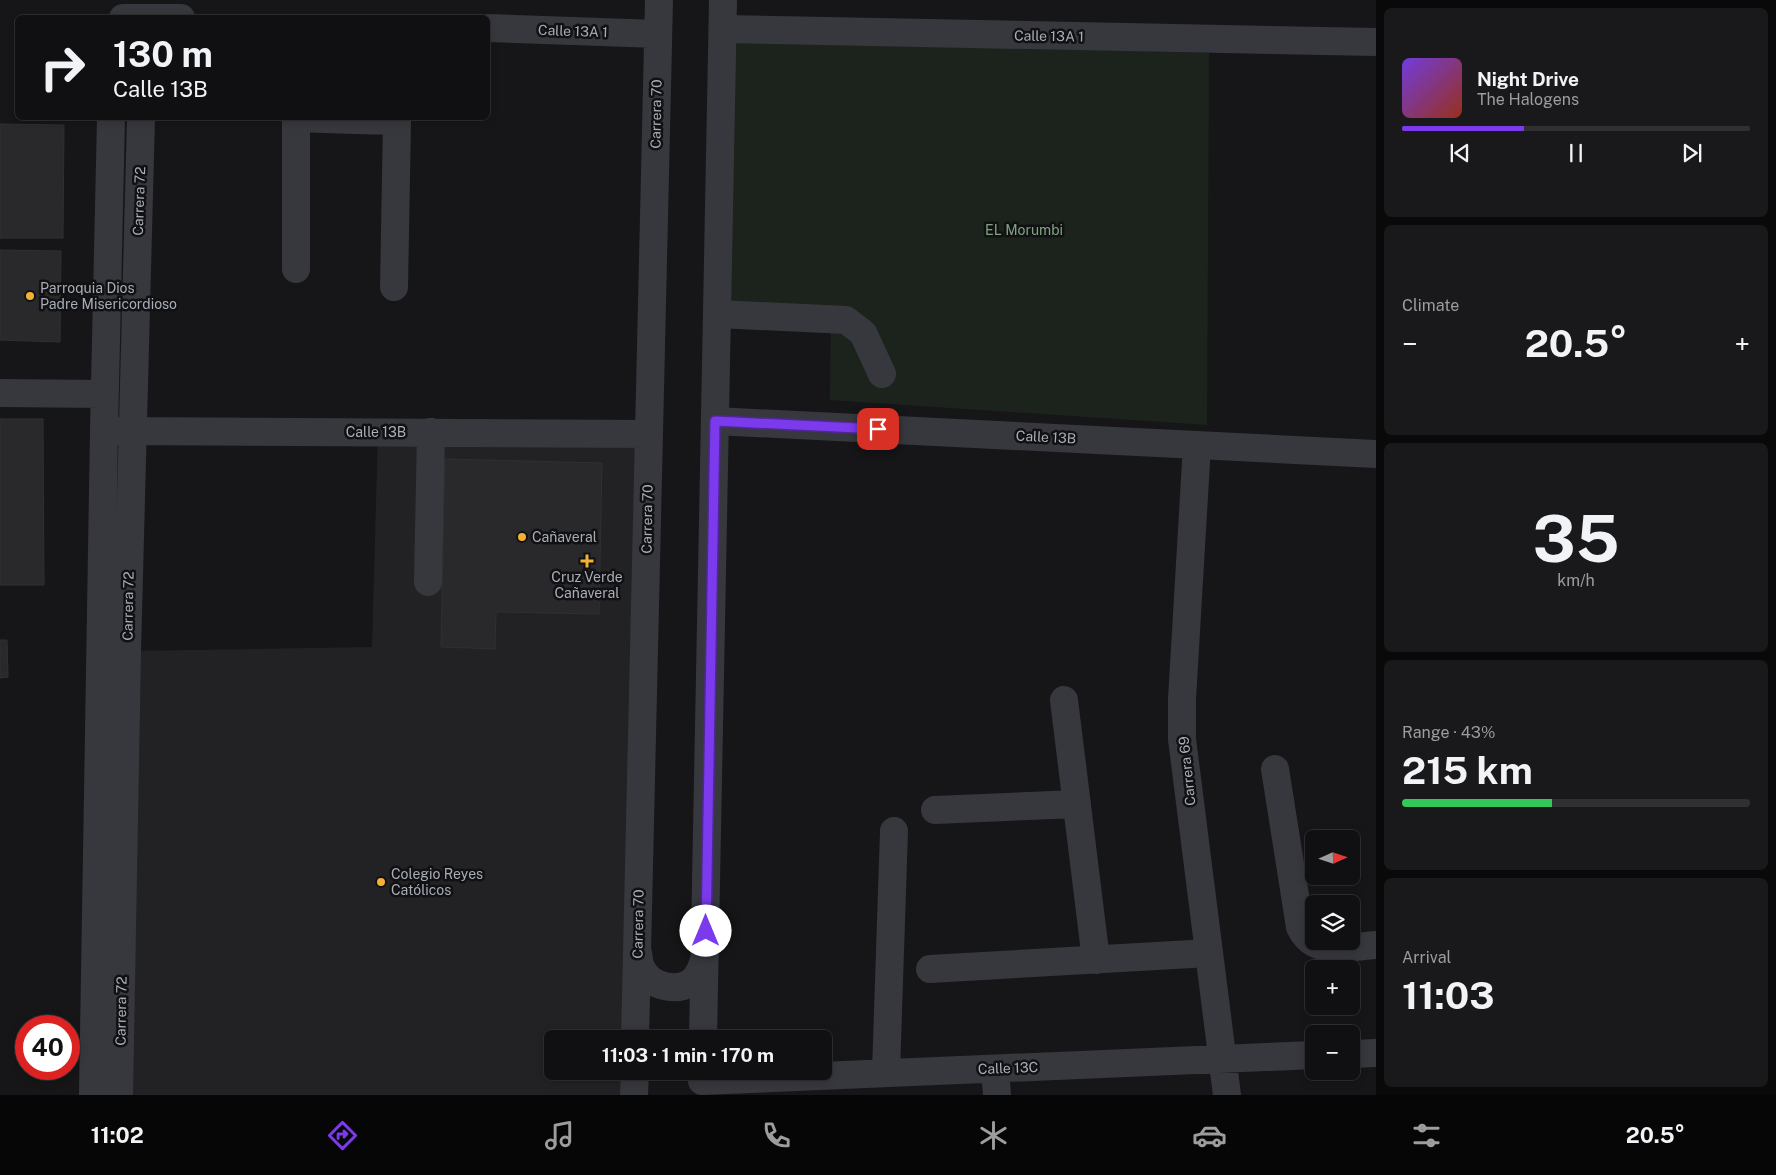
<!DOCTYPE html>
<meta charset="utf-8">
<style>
:root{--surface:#101012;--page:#19191b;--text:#f1f3f6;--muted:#9c9d9f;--line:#303032;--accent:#7c3aed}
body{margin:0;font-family:"Public Sans",sans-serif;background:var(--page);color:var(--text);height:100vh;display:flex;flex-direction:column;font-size:19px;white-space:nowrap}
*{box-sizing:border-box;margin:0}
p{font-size:16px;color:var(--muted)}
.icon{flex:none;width:28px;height:28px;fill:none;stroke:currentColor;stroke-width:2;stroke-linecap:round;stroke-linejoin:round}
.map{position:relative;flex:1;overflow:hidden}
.panel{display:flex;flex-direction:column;gap:8px;padding:8px;background:#09090a;width:400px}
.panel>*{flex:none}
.guide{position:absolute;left:15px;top:15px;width:475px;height:105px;border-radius:8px;box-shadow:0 2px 8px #0003,0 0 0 1px var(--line);background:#101012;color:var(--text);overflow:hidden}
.needle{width:32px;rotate:87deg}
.buttons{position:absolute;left:1305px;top:830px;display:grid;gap:10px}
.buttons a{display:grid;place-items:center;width:55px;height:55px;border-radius:8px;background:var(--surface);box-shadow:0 2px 8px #0003,0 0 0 1px var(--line);font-size:25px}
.speed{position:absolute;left:15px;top:1015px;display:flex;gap:10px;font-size:25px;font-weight:700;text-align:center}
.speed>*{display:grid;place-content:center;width:65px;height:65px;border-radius:50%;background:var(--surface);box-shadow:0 2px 8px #0003,0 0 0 1px var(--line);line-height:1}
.speed .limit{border:8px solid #d22;background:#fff;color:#111}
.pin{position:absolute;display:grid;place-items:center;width:42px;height:42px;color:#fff;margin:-21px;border-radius:10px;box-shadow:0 2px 8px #0006}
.me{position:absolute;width:55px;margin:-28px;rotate:0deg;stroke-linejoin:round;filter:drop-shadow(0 0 4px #0008)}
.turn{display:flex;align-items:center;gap:18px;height:105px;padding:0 15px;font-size:22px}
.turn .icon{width:65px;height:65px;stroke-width:2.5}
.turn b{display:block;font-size:35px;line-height:42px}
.big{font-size:38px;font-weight:700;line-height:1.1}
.panel .widget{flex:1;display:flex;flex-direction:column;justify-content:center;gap:8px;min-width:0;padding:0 18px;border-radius:8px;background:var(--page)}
.panel .dial{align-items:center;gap:0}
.dial b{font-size:65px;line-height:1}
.song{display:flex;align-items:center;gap:15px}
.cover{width:60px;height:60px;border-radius:8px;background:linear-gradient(135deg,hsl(260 70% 55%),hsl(10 70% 35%))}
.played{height:5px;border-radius:2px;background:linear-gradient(90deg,var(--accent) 35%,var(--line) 35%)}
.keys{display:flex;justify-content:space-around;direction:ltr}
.heat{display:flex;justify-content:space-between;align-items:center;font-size:28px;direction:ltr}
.charge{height:8px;border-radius:4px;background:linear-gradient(90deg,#34c759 43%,var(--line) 0)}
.trip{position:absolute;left:544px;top:1030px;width:288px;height:50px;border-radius:8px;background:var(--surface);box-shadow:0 2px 8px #0003,0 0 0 1px var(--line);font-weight:700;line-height:50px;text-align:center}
.tabs{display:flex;height:80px;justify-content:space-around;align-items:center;background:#060607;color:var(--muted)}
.tabs .icon{width:35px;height:35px}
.tabs .current{color:var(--accent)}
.tabs b{font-size:22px;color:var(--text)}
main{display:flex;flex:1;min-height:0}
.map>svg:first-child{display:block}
.built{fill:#222225}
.green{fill:#1c231d}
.building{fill:#29292c;stroke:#303034}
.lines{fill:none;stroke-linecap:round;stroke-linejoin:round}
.minor{stroke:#37383d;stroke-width:28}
.route-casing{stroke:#51269a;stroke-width:12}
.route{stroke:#7c3aed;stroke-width:9}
.poi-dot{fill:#f2b134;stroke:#111113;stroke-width:2}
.labels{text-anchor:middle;stroke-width:5;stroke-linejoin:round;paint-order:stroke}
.street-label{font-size:14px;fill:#a8adb8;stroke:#111113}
.park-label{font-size:14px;fill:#7fa381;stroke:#111113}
.poi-label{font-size:14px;fill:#a8adb8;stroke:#111113;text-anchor:start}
</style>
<main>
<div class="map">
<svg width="1376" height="1095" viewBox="0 0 1376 1095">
<rect width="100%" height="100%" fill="#161618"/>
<path class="built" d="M378 432 649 434 635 1039H552V1071H635L634 1095H119L127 651 372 647Z"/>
<path class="green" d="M732 40 1209 53 1207 425 830 400 831 307 730 302Z"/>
<path class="building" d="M0 124 64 125 63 238H0Z
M0 250 61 251 60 342 0 340Z
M0 419H43L44 585H0Z
M445 459 602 463 599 614 496 612 495 649 441 647Z
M0 640H7L8 677 0 678Z"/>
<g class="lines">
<path class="minor" d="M123 18H181
M488 28 658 34
M723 29 1376 42
M355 118V120L397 121 394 287
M296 269V118L355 120
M717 314 846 320 863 333 882 374
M0 393 104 394
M715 421 1376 454
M116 431 649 434
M1197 445 1182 699V739L1227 1095
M428 582 431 432
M1064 700 1096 960
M1275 769 1300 927C1314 957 1348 947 1376 945
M935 810 1077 804
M638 953C639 958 639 965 642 969 650 986 675 992 690 983 700 976 703 966 705 955
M930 969 1209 953
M635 1039 659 0
M703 1039 723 0
M1351 1054 1376 1053
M995 1069 997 1095
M886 1072 894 831
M702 1081 1314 1055
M93 1095 104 430 111 118
M119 1095 127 651 141 118
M634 1095 635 1071"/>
</g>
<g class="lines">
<g class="route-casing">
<path id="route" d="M706 931 715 421 878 429"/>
</g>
<use href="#route" class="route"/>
</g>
<g class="poi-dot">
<circle cx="30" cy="296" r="5"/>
<circle cx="522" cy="537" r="5"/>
<path d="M584.5 553.5h5v5h5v5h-5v5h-5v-5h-5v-5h5z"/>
<circle cx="381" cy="882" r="5"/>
</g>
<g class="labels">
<g class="street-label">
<text transform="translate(573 31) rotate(2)" y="5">Calle 13A 1</text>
<text transform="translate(1049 36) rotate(1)" y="5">Calle 13A 1</text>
<text transform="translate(656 114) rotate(-89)" y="5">Carrera 70</text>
<text transform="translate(139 201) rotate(-88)" y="5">Carrera 72</text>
<text x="376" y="437">Calle 13B</text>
<text transform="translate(1046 437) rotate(3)" y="5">Calle 13B</text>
<text transform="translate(647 519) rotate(-89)" y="5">Carrera 70</text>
<text transform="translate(128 606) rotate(-89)" y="5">Carrera 72</text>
<text transform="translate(1187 771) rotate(-96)" y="5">Carrera 69</text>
<text transform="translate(638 924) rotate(-89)" y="5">Carrera 70</text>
<text transform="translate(121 1011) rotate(-89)" y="5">Carrera 72</text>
<text transform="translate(1008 1068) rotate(-2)" y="5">Calle 13C</text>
</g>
<g class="park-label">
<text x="1024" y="235">EL Morumbi</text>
</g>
<g class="poi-label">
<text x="40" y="293">Parroquia Dios<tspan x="40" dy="16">Padre Misericordioso</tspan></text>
<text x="532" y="542">Cañaveral</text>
<text x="587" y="582" text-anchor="middle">Cruz Verde<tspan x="587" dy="16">Cañaveral</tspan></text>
<text x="391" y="879">Colegio Reyes<tspan x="391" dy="16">Católicos</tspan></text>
</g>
</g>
</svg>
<div class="buttons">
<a><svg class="needle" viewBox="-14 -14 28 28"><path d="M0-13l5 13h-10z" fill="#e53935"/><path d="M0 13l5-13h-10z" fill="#9c9d9f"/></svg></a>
<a><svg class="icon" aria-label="layers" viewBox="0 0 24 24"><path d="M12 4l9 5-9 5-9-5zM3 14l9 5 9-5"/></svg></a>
<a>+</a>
<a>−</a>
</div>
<div class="speed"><div class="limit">40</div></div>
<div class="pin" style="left:878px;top:429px;background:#d93025"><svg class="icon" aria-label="arrive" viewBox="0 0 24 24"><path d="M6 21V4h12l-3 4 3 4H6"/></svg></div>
<svg class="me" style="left:706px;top:931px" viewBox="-20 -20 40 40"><circle r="19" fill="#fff"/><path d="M0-13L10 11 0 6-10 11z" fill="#7c3aed"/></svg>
<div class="trip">11:03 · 1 min · 170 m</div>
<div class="guide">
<div class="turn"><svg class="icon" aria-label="right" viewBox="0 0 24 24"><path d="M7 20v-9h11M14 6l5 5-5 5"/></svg><div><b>130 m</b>Calle 13B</div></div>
</div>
</div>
<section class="panel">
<div class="widget">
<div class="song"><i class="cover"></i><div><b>Night Drive</b><p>The Halogens</p></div></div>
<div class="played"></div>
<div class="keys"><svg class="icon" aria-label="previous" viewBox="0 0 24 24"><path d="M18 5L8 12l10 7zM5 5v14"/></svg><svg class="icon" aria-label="pause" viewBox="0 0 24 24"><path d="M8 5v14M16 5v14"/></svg><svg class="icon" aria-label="next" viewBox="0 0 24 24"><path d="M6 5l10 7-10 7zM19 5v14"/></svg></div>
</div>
<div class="widget"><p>Climate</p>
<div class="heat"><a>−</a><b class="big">20.5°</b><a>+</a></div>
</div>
<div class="widget dial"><b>35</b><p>km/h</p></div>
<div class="widget"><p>Range · 43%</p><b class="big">215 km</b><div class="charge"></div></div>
<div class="widget"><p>Arrival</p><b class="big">11:03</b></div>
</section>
</main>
<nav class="tabs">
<b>11:02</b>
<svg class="icon current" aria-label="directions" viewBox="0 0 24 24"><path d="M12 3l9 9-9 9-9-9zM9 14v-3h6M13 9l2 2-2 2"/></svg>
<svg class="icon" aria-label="music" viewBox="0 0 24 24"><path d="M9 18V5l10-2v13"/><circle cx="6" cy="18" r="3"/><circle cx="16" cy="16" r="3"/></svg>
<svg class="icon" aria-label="phone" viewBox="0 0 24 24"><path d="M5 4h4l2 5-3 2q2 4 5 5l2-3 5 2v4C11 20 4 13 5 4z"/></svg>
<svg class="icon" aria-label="climate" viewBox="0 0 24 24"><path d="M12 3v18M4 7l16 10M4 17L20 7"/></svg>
<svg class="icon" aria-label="car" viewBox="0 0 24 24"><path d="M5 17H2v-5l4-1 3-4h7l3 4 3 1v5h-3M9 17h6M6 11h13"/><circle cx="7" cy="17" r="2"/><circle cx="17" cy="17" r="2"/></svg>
<svg class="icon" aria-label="filters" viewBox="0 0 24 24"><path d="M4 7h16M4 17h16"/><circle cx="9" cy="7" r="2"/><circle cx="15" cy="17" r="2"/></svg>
<b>20.5°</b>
</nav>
